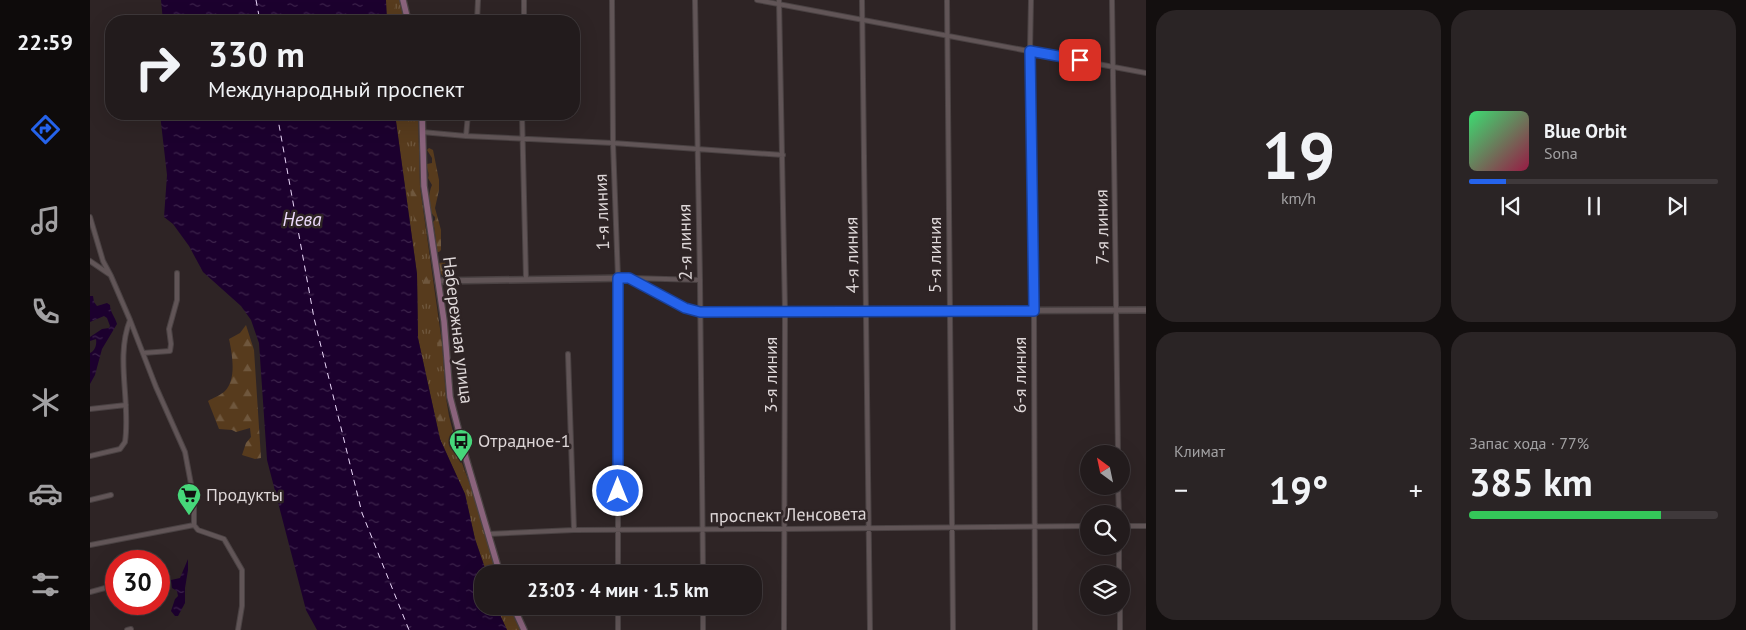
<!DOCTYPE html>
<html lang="ru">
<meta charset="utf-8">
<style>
:root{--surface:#221b1c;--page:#2a2425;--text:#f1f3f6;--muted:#a2a1a3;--line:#3f393b;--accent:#2563eb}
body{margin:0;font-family:"PT Sans",sans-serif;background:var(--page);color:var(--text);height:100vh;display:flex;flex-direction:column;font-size:19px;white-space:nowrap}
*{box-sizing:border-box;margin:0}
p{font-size:16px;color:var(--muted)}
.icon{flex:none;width:28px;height:28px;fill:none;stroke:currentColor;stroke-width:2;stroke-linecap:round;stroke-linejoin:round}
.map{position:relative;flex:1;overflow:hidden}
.panel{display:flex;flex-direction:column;gap:10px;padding:10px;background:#130f0f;width:600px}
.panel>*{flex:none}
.guide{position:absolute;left:15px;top:15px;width:475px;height:105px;border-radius:20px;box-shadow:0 5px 20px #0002,0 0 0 1px var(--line);background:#221b1c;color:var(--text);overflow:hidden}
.needle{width:32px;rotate:327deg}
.fabs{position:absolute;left:990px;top:445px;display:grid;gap:10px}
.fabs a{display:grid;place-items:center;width:50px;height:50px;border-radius:50%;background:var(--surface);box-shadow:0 5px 20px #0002,0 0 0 1px var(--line);font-size:25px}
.speed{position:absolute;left:15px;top:550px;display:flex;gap:10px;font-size:25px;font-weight:700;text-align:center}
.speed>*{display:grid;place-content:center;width:65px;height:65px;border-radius:50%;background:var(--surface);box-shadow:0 5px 20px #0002,0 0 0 1px var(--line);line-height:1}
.speed .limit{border:8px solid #d22;background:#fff;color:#111}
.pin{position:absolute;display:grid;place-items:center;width:42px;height:42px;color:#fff;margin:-21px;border-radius:10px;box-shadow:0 2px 8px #0006}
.me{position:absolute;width:55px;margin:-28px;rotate:0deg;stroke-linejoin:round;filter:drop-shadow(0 0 4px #0008)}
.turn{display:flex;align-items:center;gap:18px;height:105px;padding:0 20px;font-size:22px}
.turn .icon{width:65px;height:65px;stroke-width:2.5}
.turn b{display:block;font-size:35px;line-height:42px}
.big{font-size:38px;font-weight:600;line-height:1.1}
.panel .card{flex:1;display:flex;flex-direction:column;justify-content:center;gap:8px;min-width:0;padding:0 18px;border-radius:20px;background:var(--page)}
.panel .dial{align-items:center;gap:0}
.dial b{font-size:65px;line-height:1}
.song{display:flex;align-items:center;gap:15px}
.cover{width:60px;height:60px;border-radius:8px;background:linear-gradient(135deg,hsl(140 70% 55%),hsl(340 70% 35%))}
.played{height:5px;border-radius:2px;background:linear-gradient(90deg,var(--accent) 15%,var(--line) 15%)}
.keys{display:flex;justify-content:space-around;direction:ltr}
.heat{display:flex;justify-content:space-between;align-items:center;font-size:28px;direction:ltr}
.charge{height:8px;border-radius:4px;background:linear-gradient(90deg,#34c759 77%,var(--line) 0)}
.panel .tiles{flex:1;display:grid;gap:10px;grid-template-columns:repeat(2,1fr)}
.trip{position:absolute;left:384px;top:565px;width:288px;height:50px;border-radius:20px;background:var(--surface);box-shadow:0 5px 20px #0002,0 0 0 1px var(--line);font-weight:600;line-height:50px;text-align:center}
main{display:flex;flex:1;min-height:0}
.dock{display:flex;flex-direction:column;width:90px;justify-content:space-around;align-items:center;background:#0e0b0b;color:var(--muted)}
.dock .icon{width:35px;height:35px}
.dock .current{color:var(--accent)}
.dock b{font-size:22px;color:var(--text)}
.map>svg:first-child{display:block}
.grass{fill:url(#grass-tufts)}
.forest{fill:url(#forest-firs)}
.water{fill:url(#water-ripples)}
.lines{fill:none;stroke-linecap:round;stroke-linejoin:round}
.ferry{stroke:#eddafc;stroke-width:1;stroke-dasharray:6 5;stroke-linecap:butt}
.street-casing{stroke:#4a4243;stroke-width:6}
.secondary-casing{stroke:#4a4243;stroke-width:8}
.primary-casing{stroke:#4a4243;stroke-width:8}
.street{stroke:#615557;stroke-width:4}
.secondary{stroke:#615557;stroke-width:5}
.primary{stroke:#8a637c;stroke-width:5.5}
.route-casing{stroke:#184099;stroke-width:12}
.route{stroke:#2563eb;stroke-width:9}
.labels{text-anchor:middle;stroke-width:5;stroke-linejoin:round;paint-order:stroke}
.street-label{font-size:18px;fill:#ded7d8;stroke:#2e2425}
.poi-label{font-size:18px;fill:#ded7d8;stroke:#2e2425;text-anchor:start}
.water-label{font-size:19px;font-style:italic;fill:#eddafc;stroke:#2e2425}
</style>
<main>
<nav class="dock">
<b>22:59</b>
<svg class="icon current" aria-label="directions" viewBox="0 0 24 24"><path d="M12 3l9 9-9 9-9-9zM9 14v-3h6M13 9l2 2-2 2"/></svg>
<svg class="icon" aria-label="music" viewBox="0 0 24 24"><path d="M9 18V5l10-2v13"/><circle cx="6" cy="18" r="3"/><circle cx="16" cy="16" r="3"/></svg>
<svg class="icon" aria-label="phone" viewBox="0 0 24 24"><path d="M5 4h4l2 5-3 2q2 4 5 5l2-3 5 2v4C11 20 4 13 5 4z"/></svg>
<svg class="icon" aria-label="climate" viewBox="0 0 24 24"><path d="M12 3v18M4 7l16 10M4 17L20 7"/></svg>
<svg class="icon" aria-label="car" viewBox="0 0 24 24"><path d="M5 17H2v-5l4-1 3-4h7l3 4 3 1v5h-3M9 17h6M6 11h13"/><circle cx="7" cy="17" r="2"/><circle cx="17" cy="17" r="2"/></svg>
<svg class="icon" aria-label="filters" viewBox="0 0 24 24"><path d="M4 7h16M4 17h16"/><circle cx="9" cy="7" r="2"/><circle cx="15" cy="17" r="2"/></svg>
</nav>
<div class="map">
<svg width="1056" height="630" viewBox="0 0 1056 630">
<defs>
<pattern id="grass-tufts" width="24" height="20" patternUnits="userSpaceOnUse" patternTransform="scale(1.25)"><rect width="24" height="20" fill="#573b1d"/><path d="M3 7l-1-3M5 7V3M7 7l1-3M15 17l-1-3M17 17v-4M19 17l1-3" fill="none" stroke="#6f573d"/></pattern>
<pattern id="forest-firs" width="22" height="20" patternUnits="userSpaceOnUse" patternTransform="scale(1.25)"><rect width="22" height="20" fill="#573b1d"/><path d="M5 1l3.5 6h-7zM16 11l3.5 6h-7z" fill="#6f573d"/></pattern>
<pattern id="water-ripples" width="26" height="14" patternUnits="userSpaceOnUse" patternTransform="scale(1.25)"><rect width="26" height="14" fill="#1c002e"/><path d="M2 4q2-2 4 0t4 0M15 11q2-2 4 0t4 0" fill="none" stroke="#3d244c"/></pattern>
</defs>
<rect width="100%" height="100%" fill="#2e2425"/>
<path class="grass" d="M296 0H310L314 21H297Z
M305 114H328L330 187 352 343 356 398 359 416 369 455 384 496 407 574H397L385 539 375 494 350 439 328 338 327 274Z
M406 606H419L430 630H417Z"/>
<path class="forest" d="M296 0H302L305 9V21H297Z
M339 148 343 150 349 180V190L345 208 351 230V250L349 252H347C346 243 345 228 343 222L345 220V217C337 210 338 194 342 185L338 178C340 172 336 169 337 164L342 163V158L337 150Z
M322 186 326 188 328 191C328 199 327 209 328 217 329 225 337 231 330 239 325 234 320 194 322 186Z
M330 255C337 259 341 282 339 290L334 287V277L330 276 331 267 328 260Z
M355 262 358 274 354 277C350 273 347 269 349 263Z
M345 324 348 326C349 336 355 346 351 355L347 348 348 341 342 336 341 331Z
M156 325 164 350 171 458 165 459 152 455 156 443 161 437 160 428 146 432 142 430 129 429 118 401C123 398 131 395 135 391 147 379 142 353 139 339L150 333Z
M347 401 359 438 357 440 350 428 344 403Z
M368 463C375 469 381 484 380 494L377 493 366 465Z"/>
<path class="water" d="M71 0H296L297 21H73Z
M70 114H305L327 274 328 338 350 439 375 494 385 539 397 574H392V606H406L417 630H227L216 610 177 460 169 343 161 320 151 306 113 272 99 246 83 224 74 217 77 175Z
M0 296H3L4 302 7 306 17 303 20 305C20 312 25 317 27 324L12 349 5 375 0 384V353C5 351 7 344 6 339L0 341V337L12 329 19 328 20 326 17 318 14 316 0 322Z
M98 559V570L95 588V603L88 616H85L81 611 85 599 88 596 87 591 82 588 81 580 90 578Z"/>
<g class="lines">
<path class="ferry" d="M166 0 170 21
M187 114 224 318 272 513 319 630"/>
<g class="street-casing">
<path id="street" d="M522 0 523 143 528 278V574
M605 0 610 280 613 574
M667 0 1056 73
M689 0 695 312 694 630
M772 0 780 630
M857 0 863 630
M941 0 940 51 944 311 945 630
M1022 0 1028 454
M387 21 388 0
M434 21V0
M432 114 436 279
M332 132 376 136 523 143 693 155
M376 136 378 114
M0 217 13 261 21 276 40 320 66 387 95 452 104 500V525L108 530 134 539 152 570V606L148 630
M0 261 19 274
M541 278 610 280
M53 353 80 351 81 344 79 329 87 300V273
M478 354 484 530
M0 409 36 405
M0 456 30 449 35 442C41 402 25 358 40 320
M1028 486 1029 514
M0 500 21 495
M1031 526H1056
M398 534 484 530 695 529 999 526
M0 545 104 525
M1029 546V574
M0 592 26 585
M528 606V630
M613 606V630
M1030 606V630
M37 630 41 629"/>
</g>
<g class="secondary-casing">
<path id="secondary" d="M348 281 539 278 595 309 610 312 1056 310"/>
</g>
<g class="primary-casing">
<path id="primary" d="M313 0 318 21
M332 114 334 186 354 321 360 397 375 455 410 574
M423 606 434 630"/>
</g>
<use href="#street" class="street"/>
<use href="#secondary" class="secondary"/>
<use href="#primary" class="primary"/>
</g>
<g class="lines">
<g class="route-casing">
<path id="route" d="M528 491V278H539L595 308 610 312 944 311 940 51 990 60"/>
</g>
<use href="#route" class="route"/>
</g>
<defs>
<g id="bus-pin" transform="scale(1.25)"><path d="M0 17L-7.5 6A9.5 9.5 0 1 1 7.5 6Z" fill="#46d77a" stroke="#2e2425"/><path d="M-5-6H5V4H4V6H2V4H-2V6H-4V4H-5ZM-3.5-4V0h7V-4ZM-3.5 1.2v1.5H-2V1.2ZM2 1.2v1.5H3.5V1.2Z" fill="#111"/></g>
<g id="supermarket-pin" transform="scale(1.25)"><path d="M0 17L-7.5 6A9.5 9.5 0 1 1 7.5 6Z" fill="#46d77a" stroke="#2e2425"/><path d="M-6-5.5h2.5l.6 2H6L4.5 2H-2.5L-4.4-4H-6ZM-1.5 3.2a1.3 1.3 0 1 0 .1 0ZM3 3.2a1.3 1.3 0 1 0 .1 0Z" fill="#111"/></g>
</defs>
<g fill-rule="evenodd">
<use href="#bus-pin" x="371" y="441"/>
<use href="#supermarket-pin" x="99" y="495"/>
</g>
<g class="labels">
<g class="street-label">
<text transform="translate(512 212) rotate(-92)" y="6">1-я линия</text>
<text transform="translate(1012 227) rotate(-91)" y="6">7-я линия</text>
<text transform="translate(595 242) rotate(-91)" y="6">2-я линия</text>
<text transform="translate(762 255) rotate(-91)" y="6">4-я линия</text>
<text transform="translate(845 255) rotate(-90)" y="6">5-я линия</text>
<text transform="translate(368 330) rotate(83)" y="6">Набережная улица</text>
<text transform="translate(681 375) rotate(-90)" y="6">3-я линия</text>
<text transform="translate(930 375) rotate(-90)" y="6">6-я линия</text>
<text transform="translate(698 515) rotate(-1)" y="6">проспект Ленсовета</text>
</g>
<g class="poi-label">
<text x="388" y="447">Отрадное-1</text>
<text x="116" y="501">Продукты</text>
</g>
<g class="water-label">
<text x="212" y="226">Нева</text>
</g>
</g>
</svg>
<div class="fabs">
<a><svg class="needle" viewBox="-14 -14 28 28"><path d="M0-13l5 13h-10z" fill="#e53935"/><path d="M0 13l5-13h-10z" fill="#a2a1a3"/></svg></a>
<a><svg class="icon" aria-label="search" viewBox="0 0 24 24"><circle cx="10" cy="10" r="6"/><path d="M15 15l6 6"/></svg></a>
<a><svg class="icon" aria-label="layers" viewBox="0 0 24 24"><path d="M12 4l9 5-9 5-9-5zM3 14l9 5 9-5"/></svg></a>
</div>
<div class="speed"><div class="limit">30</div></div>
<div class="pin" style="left:990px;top:60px;background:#d93025"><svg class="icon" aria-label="arrive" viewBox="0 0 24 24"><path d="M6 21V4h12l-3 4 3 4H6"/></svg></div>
<svg class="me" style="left:528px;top:491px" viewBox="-20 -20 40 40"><circle r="17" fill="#2563eb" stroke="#fff" stroke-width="3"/><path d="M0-11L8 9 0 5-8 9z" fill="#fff"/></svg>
<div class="trip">23:03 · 4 мин · 1.5 km</div>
<div class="guide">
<div class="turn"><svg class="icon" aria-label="right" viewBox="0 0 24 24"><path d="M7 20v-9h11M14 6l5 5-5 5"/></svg><div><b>330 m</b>Международный проспект</div></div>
</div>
</div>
<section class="panel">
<div class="tiles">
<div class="card dial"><b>19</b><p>km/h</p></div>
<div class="card">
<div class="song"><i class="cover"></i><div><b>Blue Orbit</b><p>Sona</p></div></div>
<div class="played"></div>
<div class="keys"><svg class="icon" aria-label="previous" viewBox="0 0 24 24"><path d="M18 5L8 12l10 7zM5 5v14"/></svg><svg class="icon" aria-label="pause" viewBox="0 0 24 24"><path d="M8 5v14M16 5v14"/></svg><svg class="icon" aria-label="next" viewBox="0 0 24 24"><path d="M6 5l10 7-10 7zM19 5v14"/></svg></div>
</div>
<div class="card"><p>Климат</p>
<div class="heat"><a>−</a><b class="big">19°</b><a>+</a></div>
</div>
<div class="card"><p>Запас хода · 77%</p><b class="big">385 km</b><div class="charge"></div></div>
</div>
</section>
</main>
